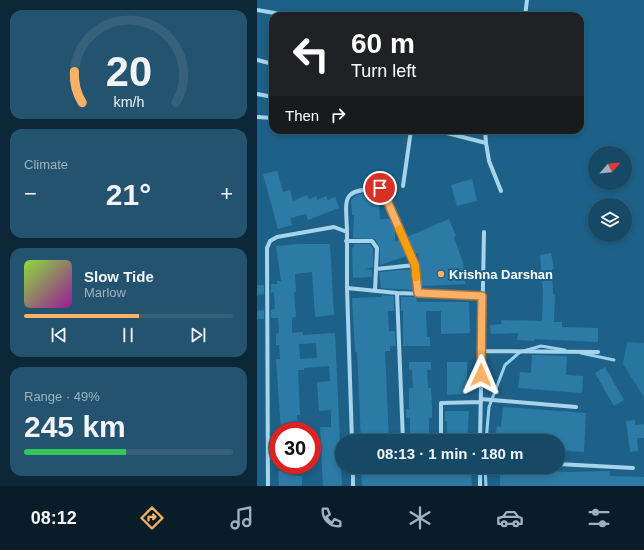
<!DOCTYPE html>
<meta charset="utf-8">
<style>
:root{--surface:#164966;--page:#23536f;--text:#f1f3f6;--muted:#9eb2bf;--line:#35617a;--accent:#fbb165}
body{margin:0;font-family:Arial,sans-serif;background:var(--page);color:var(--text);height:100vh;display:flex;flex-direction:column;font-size:15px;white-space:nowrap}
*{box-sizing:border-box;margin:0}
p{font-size:13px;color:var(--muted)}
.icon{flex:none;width:22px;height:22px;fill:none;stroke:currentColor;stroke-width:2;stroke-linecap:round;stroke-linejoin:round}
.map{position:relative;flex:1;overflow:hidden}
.drawer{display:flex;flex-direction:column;gap:10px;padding:10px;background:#0c2838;width:257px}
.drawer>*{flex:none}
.guide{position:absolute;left:12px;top:12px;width:315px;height:122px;border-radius:12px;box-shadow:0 2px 6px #0003,0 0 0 1px var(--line);background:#202124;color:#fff;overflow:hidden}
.needle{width:26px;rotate:63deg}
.buttons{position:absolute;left:331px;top:146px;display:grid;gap:8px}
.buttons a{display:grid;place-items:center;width:44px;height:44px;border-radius:50%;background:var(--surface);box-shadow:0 2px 6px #0003,0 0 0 1px var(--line);font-size:20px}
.speed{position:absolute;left:12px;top:422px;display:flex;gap:8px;font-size:20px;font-weight:700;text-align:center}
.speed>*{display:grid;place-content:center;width:52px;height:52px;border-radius:50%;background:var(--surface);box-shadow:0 2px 6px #0003,0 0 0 1px var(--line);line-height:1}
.speed .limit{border:6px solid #d22;background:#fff;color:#111}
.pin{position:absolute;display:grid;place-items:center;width:34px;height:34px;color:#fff;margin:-17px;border:2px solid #fff;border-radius:50%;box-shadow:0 1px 4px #0007}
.me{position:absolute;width:44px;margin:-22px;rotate:1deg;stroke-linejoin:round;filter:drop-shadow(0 0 3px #0008)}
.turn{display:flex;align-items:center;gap:14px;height:84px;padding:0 16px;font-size:18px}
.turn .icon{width:52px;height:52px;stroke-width:2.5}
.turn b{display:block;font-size:28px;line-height:34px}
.then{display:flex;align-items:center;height:38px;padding:0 16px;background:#0003;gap:8px;font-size:15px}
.big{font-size:30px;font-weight:600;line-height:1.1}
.drawer .card{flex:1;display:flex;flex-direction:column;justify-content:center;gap:6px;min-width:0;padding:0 14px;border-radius:12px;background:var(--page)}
.drawer .dial{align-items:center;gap:0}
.dial svg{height:104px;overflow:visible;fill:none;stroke:var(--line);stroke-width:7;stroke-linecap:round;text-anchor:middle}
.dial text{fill:var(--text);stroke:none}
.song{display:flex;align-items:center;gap:12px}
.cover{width:48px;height:48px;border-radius:6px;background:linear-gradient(135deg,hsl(90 70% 55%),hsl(300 70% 35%))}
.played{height:4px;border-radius:2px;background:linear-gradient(90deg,var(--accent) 55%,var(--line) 55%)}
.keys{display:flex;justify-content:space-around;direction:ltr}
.heat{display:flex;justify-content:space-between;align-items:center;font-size:22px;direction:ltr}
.charge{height:6px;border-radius:3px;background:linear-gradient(90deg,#34c759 49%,var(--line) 0)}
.trip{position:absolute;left:78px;top:434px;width:230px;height:40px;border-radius:20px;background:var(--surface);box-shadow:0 2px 6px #0003,0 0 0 1px var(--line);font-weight:600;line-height:40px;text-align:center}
.tab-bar{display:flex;height:64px;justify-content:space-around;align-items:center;background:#091d29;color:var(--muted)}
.tab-bar .icon{width:28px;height:28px}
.tab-bar .on{color:var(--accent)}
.tab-bar b{font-size:18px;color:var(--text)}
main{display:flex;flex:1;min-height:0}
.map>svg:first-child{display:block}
.green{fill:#2676a1}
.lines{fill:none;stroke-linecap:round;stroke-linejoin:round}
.stream{stroke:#9ad1ed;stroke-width:3}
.building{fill:#2c7ba6;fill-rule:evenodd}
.street{stroke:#a7d4eb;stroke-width:4}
.route-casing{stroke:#a37342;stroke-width:10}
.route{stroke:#fbb165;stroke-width:7}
.slow{stroke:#f59e0b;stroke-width:7}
.poi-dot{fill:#fbb165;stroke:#1d6188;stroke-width:1.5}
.labels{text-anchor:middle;stroke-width:4;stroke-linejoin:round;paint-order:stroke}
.poi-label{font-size:13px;font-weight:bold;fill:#fff;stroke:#1d6188;text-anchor:start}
</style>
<main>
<section class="drawer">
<div class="card dial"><svg viewBox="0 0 100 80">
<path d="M14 69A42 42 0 1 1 86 69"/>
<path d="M14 69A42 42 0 0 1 8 45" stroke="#fbb165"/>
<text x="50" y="56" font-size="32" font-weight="700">20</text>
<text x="50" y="72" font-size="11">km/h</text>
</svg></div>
<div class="card"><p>Climate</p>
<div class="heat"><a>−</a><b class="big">21°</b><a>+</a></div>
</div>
<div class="card">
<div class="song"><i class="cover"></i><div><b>Slow Tide</b><p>Marlow</p></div></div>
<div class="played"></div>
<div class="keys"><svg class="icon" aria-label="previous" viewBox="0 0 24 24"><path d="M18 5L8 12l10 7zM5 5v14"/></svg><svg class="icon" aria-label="pause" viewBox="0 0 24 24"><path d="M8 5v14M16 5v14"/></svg><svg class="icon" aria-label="next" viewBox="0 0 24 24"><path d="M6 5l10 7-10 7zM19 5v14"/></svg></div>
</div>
<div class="card"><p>Range · 49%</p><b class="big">245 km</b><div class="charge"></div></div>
</section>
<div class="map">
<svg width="387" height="486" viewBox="0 0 387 486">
<rect width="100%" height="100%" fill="#1d6188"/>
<path class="green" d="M370 342 387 343V397L366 364Z"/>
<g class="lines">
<path class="stream" d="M324 353 357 360
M229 441 232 407 248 365 263 352 284 346 308 350
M228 467 229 486"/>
</g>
<path class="building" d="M20 171 26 192 33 190 36 201 50 195 52 199 59 196 60 200 69 196 71 200 78 197 82 208 51 220 49 214 33 218 35 225 21 229 6 174Z
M215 179 220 201 200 206 194 185Z
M121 192 123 219H134L138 227V242L143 239 150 256 123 265V248L118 239 96 238 97 215H95L94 201 97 197 102 194Z
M192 219 199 236 197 237 206 263 208 284 164 286 161 253 157 254 150 237Z
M41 244H73L77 315 58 317 55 272 38 274 39 292H37L39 317 35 318V333L46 332V335L78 333 85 486H66L63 427H74V410L62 411 60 382 73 381 72 366 47 368V370H41L43 415H40L41 431H24L19 359H23L22 345H19V334L22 333 21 318H14V310L18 309 17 292 14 293V284H20V281H24L19 246ZM59 343 60 358 43 359 42 344Z
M97 244H113L116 249V267L108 269 115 270V277L96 278 95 248 97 247Z
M294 253 297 269H295L296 294 298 295 297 322H305V327L341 328V342L277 339V341L260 340 261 333 234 334 233 325 245 324 244 320 285 321 286 291 283 255Z
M143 270H155L157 290 124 288 122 272Z
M0 285H7V294L0 295Z
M125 295 137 296V311H131L132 331H138L139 346H133V351H128L132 441H104L100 352H98L95 298 125 297Z
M144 297H159L160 302H212L213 333 184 334V311H169L170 337H173V346H146V311H144Z
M7 310V319H0V311Z
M275 355 310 356 309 375 326 376 325 393 261 388 263 372 274 373Z
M152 362H174V370H170L171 388H174L175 408V418H172V441H153V418H149V409H152V388H156L155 370H152Z
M190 362H210V394L190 395Z
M348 367 367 400 357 406 338 373Z
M246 407 329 413 327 452 301 450V441L238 440 240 426 244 427Z
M188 411H212L210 441H190V421H188Z
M378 420V425L387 424V438H380L381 451 373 452 369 421Z
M191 467H214L215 486H105L104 470H191Z
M243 469 313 472 353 471V476L387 477V486H243Z
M29 470V472H34V474H40V476H45V486H22L21 471Z"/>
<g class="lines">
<path class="street" d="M0 10 35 16
M268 16 270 0
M0 60 16 64
M0 94 16 97
M0 117 16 118
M178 130 229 143 232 161 244 191
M228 130 229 143
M146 186 154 130
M90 232C89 196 83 191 123 188L129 198 158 265 161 293
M89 241H115L120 248 118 291
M119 269 158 265
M90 288 140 293 225 296
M140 293 146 441
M225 351 341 352
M224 399 319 407
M184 441V403L224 402
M223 441 227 232
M301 464 376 468
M96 467V486
M11 486 10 248 13 241 20 237 77 227 90 232V288L95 441
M223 486V467"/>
</g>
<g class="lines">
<g class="route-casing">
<path id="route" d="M123 188 129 198 158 265 161 293 225 296 224 375"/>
</g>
<use href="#route" class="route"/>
<path class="slow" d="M142 229 158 265 159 278"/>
</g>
<circle class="poi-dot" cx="184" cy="274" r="4"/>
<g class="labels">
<g class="poi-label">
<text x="192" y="279">Krishna Darshan</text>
</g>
</g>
</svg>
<div class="buttons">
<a><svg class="needle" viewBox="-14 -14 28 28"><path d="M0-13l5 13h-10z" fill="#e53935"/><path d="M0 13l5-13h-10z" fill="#9eb2bf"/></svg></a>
<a><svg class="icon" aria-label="layers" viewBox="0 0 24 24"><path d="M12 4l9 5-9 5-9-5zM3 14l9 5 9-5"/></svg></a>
</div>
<div class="speed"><div class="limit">30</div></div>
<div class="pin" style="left:123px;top:188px;background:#d93025"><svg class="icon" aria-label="arrive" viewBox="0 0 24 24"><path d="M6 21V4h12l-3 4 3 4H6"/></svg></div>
<svg class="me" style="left:224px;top:375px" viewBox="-20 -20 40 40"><path d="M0-17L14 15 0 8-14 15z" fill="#fbb165" stroke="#fff" stroke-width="4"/></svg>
<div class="trip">08:13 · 1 min · 180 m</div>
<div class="guide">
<div class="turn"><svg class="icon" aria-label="left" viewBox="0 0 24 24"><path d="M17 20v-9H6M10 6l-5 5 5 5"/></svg><div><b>60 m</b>Turn left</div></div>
<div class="then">Then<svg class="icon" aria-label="right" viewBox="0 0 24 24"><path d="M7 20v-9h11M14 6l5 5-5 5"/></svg></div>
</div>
</div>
</main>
<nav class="tab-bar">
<b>08:12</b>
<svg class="icon on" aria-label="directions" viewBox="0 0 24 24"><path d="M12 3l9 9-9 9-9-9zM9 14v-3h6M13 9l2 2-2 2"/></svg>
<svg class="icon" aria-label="music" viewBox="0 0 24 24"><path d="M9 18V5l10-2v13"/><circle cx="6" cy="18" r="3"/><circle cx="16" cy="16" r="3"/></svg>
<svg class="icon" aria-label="phone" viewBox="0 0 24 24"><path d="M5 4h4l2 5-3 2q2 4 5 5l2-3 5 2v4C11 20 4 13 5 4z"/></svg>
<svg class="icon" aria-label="climate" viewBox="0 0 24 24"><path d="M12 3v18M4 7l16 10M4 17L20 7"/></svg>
<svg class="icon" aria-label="car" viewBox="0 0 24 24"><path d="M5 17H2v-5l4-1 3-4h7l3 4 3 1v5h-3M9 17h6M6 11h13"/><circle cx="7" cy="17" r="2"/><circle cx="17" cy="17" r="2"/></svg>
<svg class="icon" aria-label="filters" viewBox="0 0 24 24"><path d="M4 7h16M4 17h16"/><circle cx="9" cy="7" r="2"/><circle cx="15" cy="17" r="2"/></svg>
</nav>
